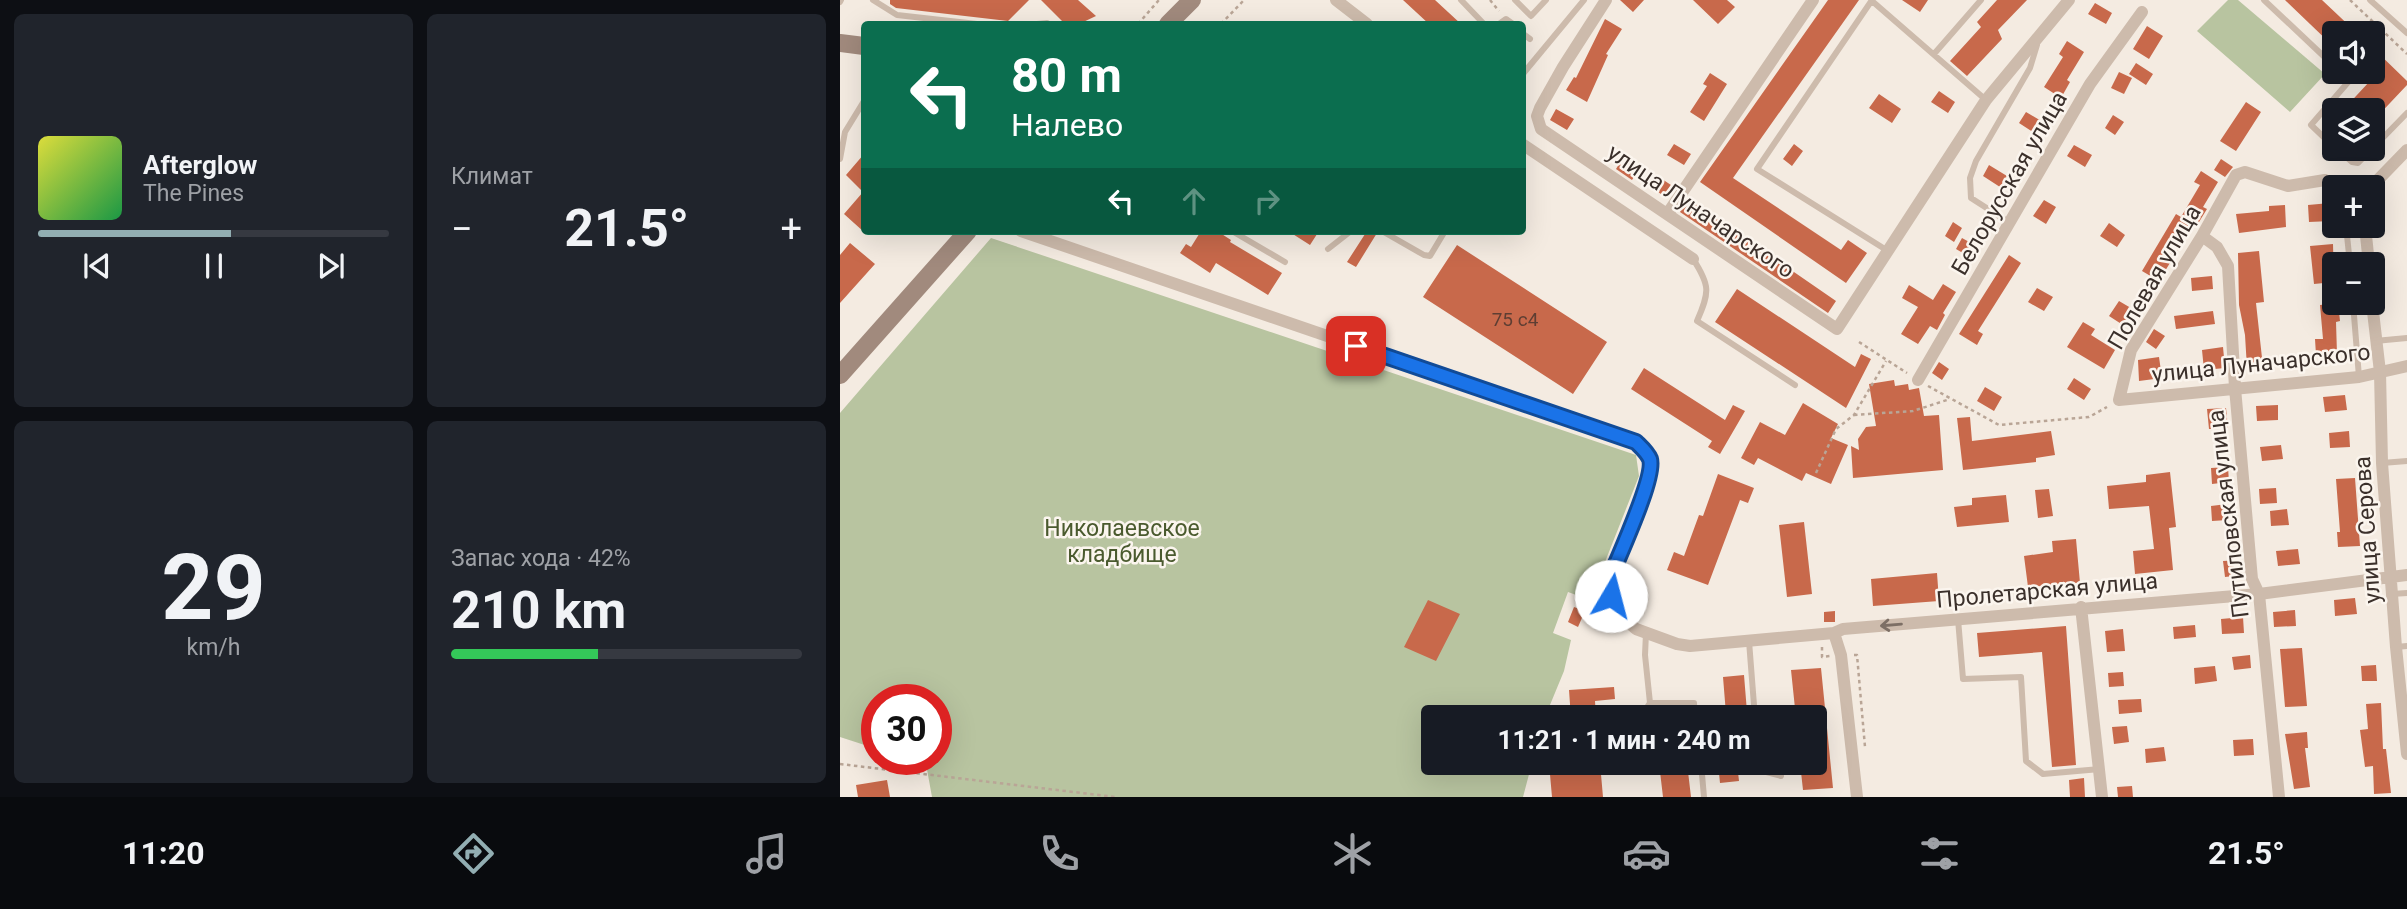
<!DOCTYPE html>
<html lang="ru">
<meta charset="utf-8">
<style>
:root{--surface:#171b24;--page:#20242c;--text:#f1f3f6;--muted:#9ea1a6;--line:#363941;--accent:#92aeb2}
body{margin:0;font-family:Roboto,sans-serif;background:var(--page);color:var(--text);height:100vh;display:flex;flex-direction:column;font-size:26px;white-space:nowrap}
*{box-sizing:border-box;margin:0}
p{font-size:23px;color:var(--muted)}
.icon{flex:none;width:38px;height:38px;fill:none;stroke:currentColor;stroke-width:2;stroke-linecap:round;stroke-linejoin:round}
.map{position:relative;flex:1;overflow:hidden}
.panel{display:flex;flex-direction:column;gap:14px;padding:14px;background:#0d0f14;width:840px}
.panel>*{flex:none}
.guide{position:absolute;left:21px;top:21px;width:665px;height:214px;border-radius:7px;box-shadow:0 7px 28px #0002;background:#0b6e4f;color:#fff;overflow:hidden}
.controls{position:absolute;left:1482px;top:21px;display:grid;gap:14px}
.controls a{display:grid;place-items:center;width:63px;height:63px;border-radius:7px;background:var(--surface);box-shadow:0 7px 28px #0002;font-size:35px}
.speed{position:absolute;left:21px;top:684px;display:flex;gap:14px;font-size:35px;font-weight:700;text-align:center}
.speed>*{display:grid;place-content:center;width:91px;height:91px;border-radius:50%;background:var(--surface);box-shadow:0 7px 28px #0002;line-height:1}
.speed .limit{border:10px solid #d22;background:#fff;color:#111}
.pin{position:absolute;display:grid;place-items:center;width:60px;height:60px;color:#fff;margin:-30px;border-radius:14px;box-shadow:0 4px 10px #0006}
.me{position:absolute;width:77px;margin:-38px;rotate:8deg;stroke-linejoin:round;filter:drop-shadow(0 0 5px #0008)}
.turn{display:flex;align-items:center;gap:24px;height:147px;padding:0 35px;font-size:32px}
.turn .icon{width:91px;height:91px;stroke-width:2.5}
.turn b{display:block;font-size:49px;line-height:60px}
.lanes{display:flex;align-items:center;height:66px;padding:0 35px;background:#0003;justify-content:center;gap:35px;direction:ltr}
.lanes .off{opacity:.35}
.big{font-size:52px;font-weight:700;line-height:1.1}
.panel .widget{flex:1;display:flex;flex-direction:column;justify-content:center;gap:10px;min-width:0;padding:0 24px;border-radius:10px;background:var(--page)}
.panel .dial{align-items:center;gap:0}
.dial b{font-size:91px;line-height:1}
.song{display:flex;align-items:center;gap:21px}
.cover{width:84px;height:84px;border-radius:10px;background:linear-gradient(135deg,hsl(60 70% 55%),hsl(140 70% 35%))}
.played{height:7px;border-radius:4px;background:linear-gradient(90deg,var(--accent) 55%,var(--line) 55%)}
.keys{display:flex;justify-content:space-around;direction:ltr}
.heat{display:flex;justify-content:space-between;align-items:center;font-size:38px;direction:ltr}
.charge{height:10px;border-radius:5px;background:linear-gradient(90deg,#34c759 42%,var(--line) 0)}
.panel .tiles{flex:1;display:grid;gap:14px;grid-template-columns:repeat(2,1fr)}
.trip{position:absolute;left:581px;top:705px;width:406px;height:70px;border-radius:7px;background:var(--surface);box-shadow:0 7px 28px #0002;font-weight:700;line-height:70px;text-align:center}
.menu{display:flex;height:112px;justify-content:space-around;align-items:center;background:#090b0e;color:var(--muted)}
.menu .icon{width:49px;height:49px}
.menu .current{color:var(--accent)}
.menu b{font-size:32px;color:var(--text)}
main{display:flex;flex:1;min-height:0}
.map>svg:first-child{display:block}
.green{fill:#b8c4a0}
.building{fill:#c8694b}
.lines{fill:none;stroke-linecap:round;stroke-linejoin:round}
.path{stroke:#b9a596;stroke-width:2.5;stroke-dasharray:3.5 3.5;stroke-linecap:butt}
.service{stroke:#cdbbac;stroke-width:6}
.minor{stroke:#cdbbac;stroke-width:12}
.secondary{stroke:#a18a7d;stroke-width:18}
.oneway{stroke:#7d6f65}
.route-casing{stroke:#114b97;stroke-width:18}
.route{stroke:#1a73e8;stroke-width:12}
.labels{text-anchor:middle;stroke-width:5;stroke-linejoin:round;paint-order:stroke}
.number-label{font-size:19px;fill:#5e3e33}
.street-label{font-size:23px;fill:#3b302b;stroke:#fbf5ee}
.park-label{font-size:23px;fill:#4a5a2e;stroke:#fbf5ee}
</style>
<main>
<section class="panel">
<div class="tiles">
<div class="widget">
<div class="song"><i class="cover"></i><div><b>Afterglow</b><p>The Pines</p></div></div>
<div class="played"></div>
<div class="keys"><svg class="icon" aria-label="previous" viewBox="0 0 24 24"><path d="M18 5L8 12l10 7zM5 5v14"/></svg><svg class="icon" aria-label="pause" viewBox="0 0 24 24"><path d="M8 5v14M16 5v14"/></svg><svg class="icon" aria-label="next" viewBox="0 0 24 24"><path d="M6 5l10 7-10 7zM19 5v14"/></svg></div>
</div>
<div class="widget"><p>Климат</p>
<div class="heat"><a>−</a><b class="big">21.5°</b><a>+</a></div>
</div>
<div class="widget dial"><b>29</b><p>km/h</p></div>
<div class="widget"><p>Запас хода · 42%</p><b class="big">210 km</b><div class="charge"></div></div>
</div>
</section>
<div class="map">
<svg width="1567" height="797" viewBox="0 0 1567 797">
<rect width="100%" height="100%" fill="#f4ebe1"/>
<path class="green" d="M1388 0H1398L1485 74 1450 112 1357 31Z
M151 238 796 455 799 476 750 600 728 592 713 633 731 640 724 671 705 717 593 718V763H692L683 797H92L86 764 71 760H96V700H37V749L0 737V413Z"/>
<path class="building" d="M50 0H189L168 21 56 8 50 4Z
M201 0H238L256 16 239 24H225Z
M563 0H595L621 24H589Z
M780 0H804L793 12Z
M853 0H887L895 7 878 24Z
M988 0H1019L893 178 1001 250 1008 240 1027 253 1006 283 860 182Z
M1062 0H1088L1080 12Z
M1157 0H1187L1158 30 1162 39 1127 76 1110 61 1141 27 1137 22Z
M1445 0H1482L1517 33H1494V47Z
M1255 3 1272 13 1266 24 1248 14Z
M765 19 782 29 766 54 768 55 747 102 726 90 734 77 736 78Z
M1307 26 1323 36 1309 59 1293 49Z
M1227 41 1244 52 1227 80 1230 82 1221 98 1204 87 1223 57 1219 54Z
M1533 48 1567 81V85L1533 121V110H1503L1530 81 1520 72H1533Z
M1296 63 1313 74 1306 85 1289 74Z
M1279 72 1292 78 1284 94 1271 88Z
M870 73 887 84 864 121 850 112 867 86 863 84Z
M1099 91 1115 102 1108 113 1091 102Z
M1039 94 1061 109 1052 123 1029 108Z
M1406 102 1421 112 1396 151 1380 141Z
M716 109 734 119 727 130 710 120Z
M1186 112 1203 122 1196 134 1179 123Z
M1273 115 1284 122 1275 135 1265 128Z
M834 144 851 154 844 165 827 155Z
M954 144 963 151 952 166 943 159Z
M1234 145 1252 155 1245 167 1227 156Z
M24 154V232L4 214 23 192 6 175Z
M783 158 799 169 792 180 776 169Z
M1381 159 1393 167 1385 177 1374 170Z
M1149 165 1167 176 1160 187 1143 176Z
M1361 171 1378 182 1363 207 1367 209 1359 222 1356 220 1319 281 1302 271 1336 214 1341 217 1360 185 1354 182Z
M816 175 831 185 824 196 809 186Z
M848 199 996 301 988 313 840 212Z
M1204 200 1216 207 1206 224 1193 216Z
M1490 203 1491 221 1469 222 1468 205Z
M1445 205 1446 227 1399 233 1396 214 1429 211V206Z
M1113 222 1122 228 1114 242 1105 236Z
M1269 223 1285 235 1277 247 1260 236Z
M361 231H377L391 240 390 242 442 273 428 295 376 263 370 273 340 253 346 244 351 247Z
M448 231H479L470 245Z
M527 231H536L537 233 516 267 507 262Z
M1122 238 1140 248 1133 259 1116 249Z
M10 243 35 264 0 303V255Z
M1493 244 1494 282 1474 284 1470 246Z
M617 245 767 342 733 394 583 297Z
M1419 251 1424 302 1416 303 1423 367 1407 368 1405 335 1399 305 1398 253Z
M1169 255 1181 263 1138 331 1143 334 1137 345 1119 334Z
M1372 276 1373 289 1352 291 1351 278Z
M1103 284 1116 292 1103 313 1105 315 1097 330 1090 326 1078 344 1061 334 1078 307 1062 298 1069 285 1093 300Z
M1197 288 1213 297 1204 311 1188 302Z
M897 289 1015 367 1021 354 1031 359 1006 408 875 322Z
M1279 301 1296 311 1286 327 1269 316Z
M1498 303 1500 321 1496 322 1497 354 1476 355 1475 339H1483L1480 305Z
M1373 311 1375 324 1336 329 1334 316Z
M1243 322 1255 329 1251 335 1275 350 1264 369 1227 347Z
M1314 329 1325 336 1316 349 1306 342Z
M1383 347 1385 368 1364 370 1362 350Z
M1319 357 1322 378 1299 381 1298 360Z
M1099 362 1109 369 1102 380 1092 373Z
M804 368 885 420 893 405 905 411 880 454 868 447 872 441 791 389Z
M1234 378 1251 389 1244 400 1227 389Z
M1054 380 1055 386 1068 384 1069 390 1079 388 1084 416 1099 415 1103 470 1013 478 1011 446 1019 450 1018 439 1026 427 1036 426 1029 384Z
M1145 387 1162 397 1154 411 1137 401Z
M1505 395 1507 410 1485 412 1483 397Z
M963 403 998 424 991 438 1008 445 991 484 966 473 962 481 918 458 914 465 901 458 920 422 945 435Z
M1438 405V420L1417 421 1416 406Z
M1386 408 1388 428 1369 429 1367 409Z
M1130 417 1132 441 1211 431 1215 455 1196 458V462L1123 470 1117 418Z
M1509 431 1510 447 1490 448 1489 433Z
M1441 445 1443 459 1422 461 1420 447Z
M1388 467 1389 482 1372 484 1371 468Z
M1330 472 1336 527 1329 528 1333 570 1295 574 1293 551 1314 549 1309 506 1269 509 1267 486 1306 482V475Z
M878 474 914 488 908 503 900 500 868 585 827 570 834 552 844 556 859 515 863 516Z
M1515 478 1520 546 1498 547 1497 532H1500L1496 479Z
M1436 488 1437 503 1420 504 1419 489Z
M1209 489 1213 516 1198 518 1195 490Z
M1166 495 1169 522 1117 527 1114 507 1132 505V498Z
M1387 504 1388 520 1372 521 1371 506Z
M1447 509 1449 525 1431 526 1430 511Z
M964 522 972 594 947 597 939 525Z
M1236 539 1240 583 1188 587 1184 556 1213 552 1212 541Z
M1458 549 1460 564 1438 566 1436 551Z
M1401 560 1402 575 1385 577 1383 561Z
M1097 573 1099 601 1033 606 1031 579Z
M1515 598 1517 614 1495 616 1494 600Z
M588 600 620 614 596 661 564 647Z
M734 607 745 611 738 627 728 622Z
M1455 610 1456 626 1434 627 1433 612Z
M995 611V622H984V612Z
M1403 617 1404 633 1382 634 1381 619Z
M1355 625 1356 637 1334 639 1333 627Z
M1226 626 1236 765 1212 767 1202 652 1139 657 1137 633Z
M1283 629 1285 651 1267 652 1265 631Z
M1462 648 1467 706 1445 707 1440 649Z
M1410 655 1411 668 1394 670 1392 657Z
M1536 665 1537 681H1522L1521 666Z
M1375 666 1377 681 1355 684 1354 668Z
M981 668 993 788 963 790 960 763H975V718H956L951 670Z
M1283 672 1284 686 1269 687 1268 673Z
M904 675 907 712 886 714 883 677Z
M774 687 775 699 755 701 756 718H731L729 690Z
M1301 699 1302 712 1279 714 1278 700Z
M1541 703 1543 749H1546L1551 793 1534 794 1533 766 1525 767 1520 730 1528 729 1526 704Z
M1287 726 1289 742 1274 744 1272 727Z
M1467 732 1468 748H1465L1470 787 1454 789 1445 734Z
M1413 739 1414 755 1394 756 1393 740Z
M1324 747 1326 761 1306 763 1305 749Z
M709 763H760L763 797H712Z
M819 763H847L851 797H823Z
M878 763H897L899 781 880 783Z
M1244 778 1245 797H1230L1229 780Z
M47 780 50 797H18L16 785Z
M1292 786 1293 797H1278L1277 787Z"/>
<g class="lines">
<path class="path" d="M650 0 659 11
M1510 0 1567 54
M298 24 319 0
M381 24 404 0
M1019 342 1067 373
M1088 386 1159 425 1249 417 1267 407
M1014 415 1073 411 1110 399
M976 473 996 429 1014 415 1046 361
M783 587 788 570
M982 647V657L990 656
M1014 655H1017L1025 747
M0 764 275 797"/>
<path class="service" d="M33 0 57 15 137 24
M621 0 644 24
M675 0 691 16 706 0
M1032 0 917 169 1048 251
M1424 0 1494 66
M1530 0 1567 33
M1032 1 1146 100
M0 2 1 0
M197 24 207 23
M659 24 666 19 673 24
M682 33 690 39
M1094 54 1141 0
M682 75 744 0
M1494 147 1471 125 1510 80 1501 72
M1533 148 1567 113
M1497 149 1512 162 1518 163 1532 149
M0 159 5 132 24 101
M1485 180 1496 181 1502 187
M1170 223 1131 198 1130 178 1136 161 1190 68 1197 45
M1506 226 1510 264
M392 231 445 262
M542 231 584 255 590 256 605 231
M488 249 511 231
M853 259C870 285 870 292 857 321L955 385
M1513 303 1519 377
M1535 341 1567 338
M1542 463 1567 461
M1552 594 1567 593
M1118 619 1123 679 1181 677 1186 761 1203 774 1260 769
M909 641 915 718
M1556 647 1567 646
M810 703H854L855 718
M761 716 804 712 810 703 805 655 806 633
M861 763 864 797
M919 763V770L941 776"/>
<path class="minor" d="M496 0 527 24
M766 0 723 67 700 108 697 116 701 129 997 329 1146 100 1229 0
M682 144 853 259
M1485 180 1448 186 1405 172 1396 175 1362 236 1291 350 1279 400 1519 377 1567 366
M1531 187 1567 150
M828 213 973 0
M1525 226 1529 264
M181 231 796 442C801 447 807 452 810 459 816 477 777 559 769 581L771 596 782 617 796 629 837 644 850 646 994 633 1003 629 1419 594 1567 575
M1362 236 1377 247 1388 266 1395 388 1412 579 1419 594 1439 797
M1532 303 1540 372 1542 463 1556 647 1567 754
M1078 380 1250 84 1302 12
M1241 607 1262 797
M994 633 1001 655 1017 797"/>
<path class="secondary" d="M328 24 352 0
M0 43 24 46
M0 375 128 231"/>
</g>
<defs><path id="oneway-shaft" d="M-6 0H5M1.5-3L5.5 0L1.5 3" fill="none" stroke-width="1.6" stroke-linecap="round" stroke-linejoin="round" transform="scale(1.75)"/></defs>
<use class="oneway" href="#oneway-shaft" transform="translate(1051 625) rotate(175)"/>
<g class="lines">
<g class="route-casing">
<path id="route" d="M516 346 796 442C801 447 807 452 810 459 816 477 777 559 769 581L771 596"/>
</g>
<use href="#route" class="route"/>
</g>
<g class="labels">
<g class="number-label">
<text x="675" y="326">75 с4</text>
</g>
<g class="street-label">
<text transform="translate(1169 183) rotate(-60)" y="8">Белорусская улица</text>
<text transform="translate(861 211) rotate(34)" y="8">улица Луначарского</text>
<text transform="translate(1314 277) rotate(-60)" y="8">Полевая улица</text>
<text transform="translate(1421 363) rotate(-6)" y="8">улица Луначарского</text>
<text transform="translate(1388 514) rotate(-97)" y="8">Путиловская улица</text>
<text transform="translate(1527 530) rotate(-94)" y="8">улица Серова</text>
<text transform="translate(1207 590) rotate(-5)" y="8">Пролетарская улица</text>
</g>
<g class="park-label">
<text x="282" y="536">Николаевское<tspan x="282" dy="26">кладбище</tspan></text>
</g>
</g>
</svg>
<div class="controls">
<a><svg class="icon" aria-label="sound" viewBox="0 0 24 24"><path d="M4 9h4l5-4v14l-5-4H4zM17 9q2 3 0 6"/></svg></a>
<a><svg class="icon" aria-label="layers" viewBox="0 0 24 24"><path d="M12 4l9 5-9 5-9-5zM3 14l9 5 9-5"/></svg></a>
<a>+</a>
<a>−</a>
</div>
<div class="speed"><div class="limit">30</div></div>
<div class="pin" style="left:516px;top:346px;background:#d93025"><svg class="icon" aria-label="arrive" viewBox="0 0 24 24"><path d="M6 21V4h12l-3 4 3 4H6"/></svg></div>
<svg class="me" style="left:771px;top:596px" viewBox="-20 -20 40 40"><circle r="19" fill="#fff"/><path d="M0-13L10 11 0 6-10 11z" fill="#1a73e8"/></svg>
<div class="trip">11:21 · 1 мин · 240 m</div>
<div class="guide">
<div class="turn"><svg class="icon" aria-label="left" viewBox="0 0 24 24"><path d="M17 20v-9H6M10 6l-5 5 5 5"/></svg><div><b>80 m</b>Налево</div></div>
<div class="lanes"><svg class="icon" aria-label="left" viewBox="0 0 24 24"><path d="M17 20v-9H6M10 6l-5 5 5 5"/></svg><svg class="icon off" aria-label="ahead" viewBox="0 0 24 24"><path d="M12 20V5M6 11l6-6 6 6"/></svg><svg class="icon off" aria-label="right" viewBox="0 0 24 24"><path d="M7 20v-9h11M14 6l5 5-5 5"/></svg></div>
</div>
</div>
</main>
<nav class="menu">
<b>11:20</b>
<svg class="icon current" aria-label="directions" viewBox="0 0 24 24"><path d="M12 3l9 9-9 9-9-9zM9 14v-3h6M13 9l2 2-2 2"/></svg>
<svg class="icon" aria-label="music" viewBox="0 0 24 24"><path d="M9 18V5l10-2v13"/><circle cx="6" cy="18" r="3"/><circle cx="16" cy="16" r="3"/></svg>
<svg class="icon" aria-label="phone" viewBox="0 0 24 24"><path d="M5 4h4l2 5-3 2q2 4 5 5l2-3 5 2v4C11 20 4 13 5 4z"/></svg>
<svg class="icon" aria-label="climate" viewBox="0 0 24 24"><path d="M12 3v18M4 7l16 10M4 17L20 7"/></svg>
<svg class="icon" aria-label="car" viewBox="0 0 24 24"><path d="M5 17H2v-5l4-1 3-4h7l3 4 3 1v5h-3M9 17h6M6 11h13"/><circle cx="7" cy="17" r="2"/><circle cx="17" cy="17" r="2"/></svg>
<svg class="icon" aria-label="filters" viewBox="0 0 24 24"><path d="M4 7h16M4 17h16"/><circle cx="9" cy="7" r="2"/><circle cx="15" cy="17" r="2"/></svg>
<b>21.5°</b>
</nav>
